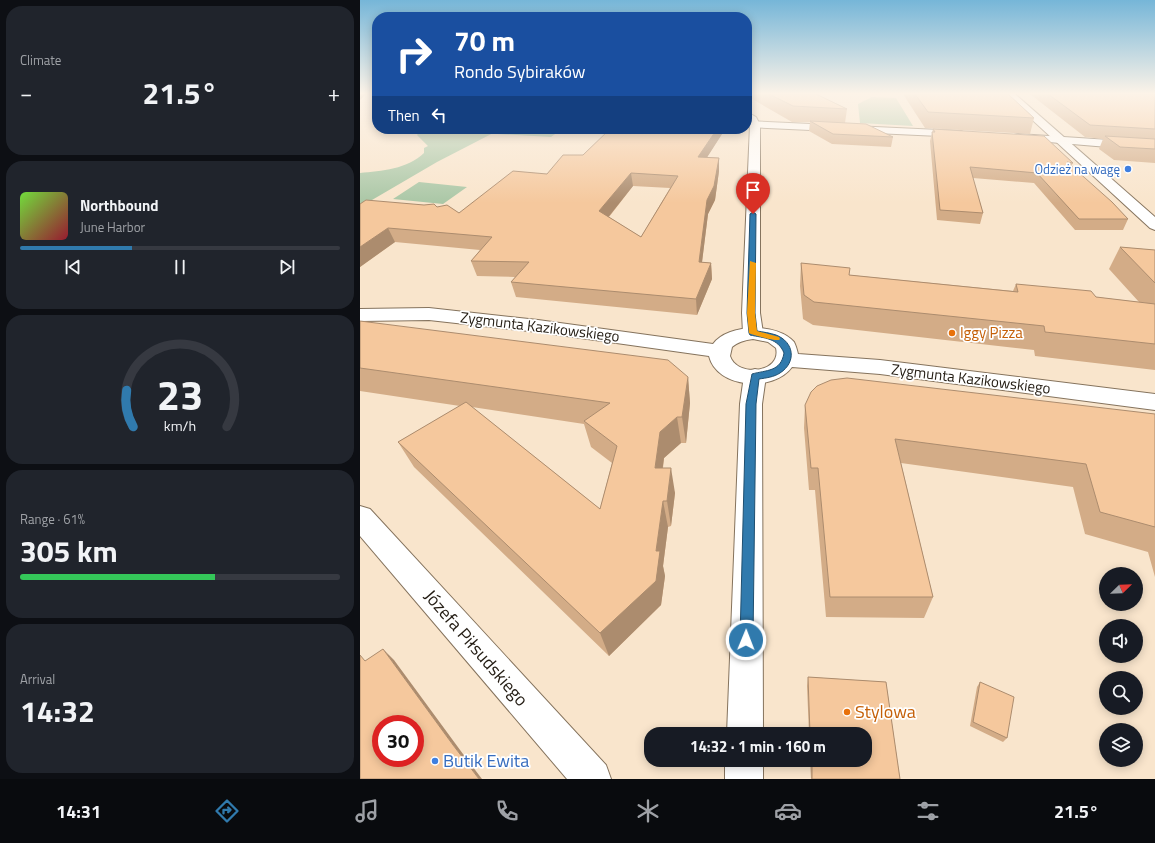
<!DOCTYPE html>
<meta charset="utf-8">
<style>
:root{--surface:#171b24;--page:#20242c;--text:#f1f3f6;--muted:#9ea1a6;--line:#363941;--accent:#307aad}
body{margin:0;font-family:"Titillium Web",sans-serif;background:var(--page);color:var(--text);height:100vh;display:flex;flex-direction:column;font-size:15px;white-space:nowrap}
*{box-sizing:border-box;margin:0}
p{font-size:13px;color:var(--muted)}
.icon{flex:none;width:22px;height:22px;fill:none;stroke:currentColor;stroke-width:2;stroke-linecap:round;stroke-linejoin:round}
.map{position:relative;flex:1;overflow:hidden}
.drawer{display:flex;flex-direction:column;gap:6px;padding:6px;background:#0d0f14;width:360px}
.drawer>*{flex:none}
.top-card{position:absolute;left:12px;top:12px;width:380px;height:122px;border-radius:16px;box-shadow:0 2px 10px #0003;background:#1a4fa0;color:#fff;overflow:hidden}
.needle{width:26px;rotate:67deg}
.tools{position:absolute;left:739px;top:567px;display:grid;gap:8px}
.tools a{display:grid;place-items:center;width:44px;height:44px;border-radius:50%;background:var(--surface);box-shadow:0 2px 10px #0003;font-size:20px}
.speed{position:absolute;left:12px;top:715px;display:flex;gap:8px;font-size:20px;font-weight:700;text-align:center}
.speed>*{display:grid;place-content:center;width:52px;height:52px;border-radius:50%;background:var(--surface);box-shadow:0 2px 10px #0003;line-height:1}
.speed .limit{border:6px solid #d22;background:#fff;color:#111}
.pin{position:absolute;display:grid;place-items:center;width:34px;height:34px;color:#fff;margin:-41px -17px;border-radius:50% 50% 50% 0;rotate:-45deg;box-shadow:0 0 4px #0007}
.pin .icon{rotate:45deg}
.me{position:absolute;width:44px;margin:-22px;rotate:1deg;stroke-linejoin:round;filter:drop-shadow(0 0 3px #0008)}
.turn{display:flex;align-items:center;gap:14px;height:84px;padding:0 16px;font-size:18px}
.turn .icon{width:52px;height:52px;stroke-width:2.5}
.turn b{display:block;font-size:28px;line-height:34px}
.then{display:flex;align-items:center;height:38px;padding:0 16px;background:#0003;gap:8px;font-size:15px}
.big{font-size:30px;font-weight:700;line-height:1.1}
.drawer .widget{flex:1;display:flex;flex-direction:column;justify-content:center;gap:6px;min-width:0;padding:0 14px;border-radius:16px;background:var(--page)}
.drawer .dial{align-items:center;gap:0}
.dial svg{height:104px;overflow:visible;fill:none;stroke:var(--line);stroke-width:7;stroke-linecap:round;text-anchor:middle}
.dial text{fill:var(--text);stroke:none}
.song{display:flex;align-items:center;gap:12px}
.cover{width:48px;height:48px;border-radius:6px;background:linear-gradient(135deg,hsl(100 70% 55%),hsl(350 70% 35%))}
.played{height:4px;border-radius:2px;background:linear-gradient(90deg,var(--accent) 35%,var(--line) 35%)}
.keys{display:flex;justify-content:space-around;direction:ltr}
.heat{display:flex;justify-content:space-between;align-items:center;font-size:22px;direction:ltr}
.charge{height:6px;border-radius:3px;background:linear-gradient(90deg,#34c759 61%,var(--line) 0)}
.trip{position:absolute;left:284px;top:727px;width:228px;height:40px;border-radius:16px;background:var(--surface);box-shadow:0 2px 10px #0003;font-weight:700;line-height:40px;text-align:center}
.tabs{display:flex;height:64px;justify-content:space-around;align-items:center;background:#090b0e;color:var(--muted)}
.tabs .icon{width:28px;height:28px}
.tabs .active{color:var(--accent)}
.tabs b{font-size:18px;color:var(--text)}
main{display:flex;flex:1;min-height:0}
.map>svg:first-child{display:block}
.green{fill:#aac7a6}
.lines{fill:none;stroke-linecap:round;stroke-linejoin:round}
.street-casing{stroke:#85735d;stroke-width:2}
.secondary-casing{stroke:#85735d;stroke-width:2}
.street{fill:#fff;fill-rule:evenodd}
.secondary{fill:#fff;fill-rule:evenodd}
.wall{fill:#d3ac87;fill-rule:evenodd}
.shaded-wall{fill:#ac8c6e}
.building{fill:#f5c89d;stroke:#ac8c6e;fill-rule:evenodd}
.route{fill:#307aad;stroke:#1f4f70}
.slow{fill:#f59e0b}
.shop-dot{fill:#3f7fe0;stroke:#fff;stroke-width:1.5}
.food-dot{fill:#e8710a;stroke:#fff;stroke-width:1.5}
.labels{text-anchor:middle;stroke-width:3.5;stroke-linejoin:round;paint-order:stroke}
.far-shop-label{font-size:13px;fill:#366cbe;stroke:#fff;text-anchor:end}
.street-label{font-size:15px;fill:#231c13;stroke:#fff}
.food-label{font-size:15px;fill:#c56008;stroke:#fff;text-anchor:start}
.near-street-label{font-size:18px;fill:#231c13;stroke:#fff}
.near-food-label{font-size:18px;fill:#c56008;stroke:#fff;text-anchor:start}
.near-shop-label{font-size:18px;fill:#366cbe;stroke:#fff;text-anchor:start}
</style>
<main>
<section class="drawer">
<div class="widget"><p>Climate</p>
<div class="heat"><a>−</a><b class="big">21.5°</b><a>+</a></div>
</div>
<div class="widget">
<div class="song"><i class="cover"></i><div><b>Northbound</b><p>June Harbor</p></div></div>
<div class="played"></div>
<div class="keys"><svg class="icon" aria-label="previous" viewBox="0 0 24 24"><path d="M18 5L8 12l10 7zM5 5v14"/></svg><svg class="icon" aria-label="pause" viewBox="0 0 24 24"><path d="M8 5v14M16 5v14"/></svg><svg class="icon" aria-label="next" viewBox="0 0 24 24"><path d="M6 5l10 7-10 7zM19 5v14"/></svg></div>
</div>
<div class="widget dial"><svg viewBox="0 0 100 80">
<path d="M14 69A42 42 0 1 1 86 69"/>
<path d="M14 69A42 42 0 0 1 9 41" stroke="#307aad"/>
<text x="50" y="56" font-size="32" font-weight="700">23</text>
<text x="50" y="72" font-size="11">km/h</text>
</svg></div>
<div class="widget"><p>Range · 61%</p><b class="big">305 km</b><div class="charge"></div></div>
<div class="widget"><p>Arrival</p><b class="big">14:32</b></div>
</section>
<div class="map">
<svg width="795" height="779" viewBox="0 0 795 779">
<rect width="100%" height="100%" fill="#f9e5cc"/>
<path class="green" d="M512 97 536 98 553 126 500 123 498 104Z
M61 129H141L77 162 0 207V173C21 171 48 169 64 153V148L68 146 57 135Z
M145 129H202L191 137 137 134Z
M59 182 107 187 83 204 33 199Z"/>
<g class="lines">
<g class="street-casing">
<path id="street" d="M644 94H655L795 217V230L790 228Z
M387 112 396 117 400 125V313L403 333 400 337 393 339 386 337 383 333 382 313 390 125 387 120Z
M395 369 403 371 406 376 402 404 403 734H367L380 404 384 376 387 371Z
M0 506 10 509 246 765 251 779H207L0 536Z
M365 760H403V779H365Z"/>
</g>
<g class="secondary-casing">
<path id="secondary" d="M387 121 601 131 607 134 601 137 387 127Z
M658 134 795 143V151L654 139 652 137 654 135Z
M69 308 178 320 353 344C368 323 418 323 434 342 436 346 437 350 438 354L520 360 795 394V410L520 374 432 367C414 392 357 389 349 356L178 332 69 320 0 321V309ZM393 339 408 342 416 348C422 373 377 378 370 356L372 347C378 342 385 340 393 339Z"/>
</g>
<use href="#street" class="street"/>
<use href="#secondary" class="secondary"/>
</g>
<path class="wall" d="M387 94H456L487 109 485 123 533 137 531 147 472 144 449 131 450 122H432L387 96Z
M543 94H648L674 118 670 134 565 128Z
M670 94H795V163L754 160 739 149 743 139 725 137Z
M250 129H362V134L347 157 359 158V171L355 200 348 214 342 262 351 263 352 279 337 315 156 297 151 282 155 277 117 276 111 261 120 250 35 242 0 267V204L77 207 99 213 187 174 223 155ZM273 186 310 188 281 237 249 217Z
M573 129 713 163 711 166 768 219 763 230H715L674 183 613 178 623 213 620 224 577 220 570 141Z
M760 247 795 250V370L675 356 674 350 453 325 443 319 440 286 441 263 490 275 653 291 656 284 736 297 779 302 749 269Z
M0 321 328 377 330 403 326 443H321L304 458 303 468 315 493 311 526 308 527 303 566 305 576 301 605 249 656 54 467 38 442 100 406 0 391ZM112 407 224 424 231 447 252 463 240 509Z
M445 405 795 414V577L788 552 725 534 713 487 541 463 573 597 564 618 466 617 455 490H449L444 428Z
M448 677 526 682 540 779H451L450 760H505V734H449L447 686Z
M620 682 647 738 643 742 610 726 617 687Z"/>
<path class="shaded-wall" d="M0 94H6L0 100Z
M357 129H362V134L339 170 338 157Z
M359 158V171L355 200 348 214 340 278 339 262 347 200Z
M271 173 273 186 242 225 239 211Z
M28 228 35 242 0 267V247Z
M351 263 352 279 337 315 336 299Z
M328 377 330 403 326 443 322 417Z
M317 417 321 443 304 458 299 494 295 468 300 432Z
M311 468 315 493 311 526 307 501Z
M303 501 308 527 303 566 305 576 301 605 249 656 240 633 296 551Z
M23 649 34 660 103 754 122 779H119L93 745Z"/>
<path class="building" d="M409 94H456L487 109 433 106Z
M555 94H648L674 118 568 112Z
M688 94H795V129L730 125Z
M450 121 506 124 533 137 473 134Z
M250 129H357L338 157 359 158 354 186 347 200 339 262 351 263 336 299 151 282 169 262 111 261 132 237 28 228 0 247V204L6 200 64 205 74 204 77 207 87 205 99 213 153 171 187 174 203 155H223ZM271 173 318 176 281 237 239 211Z
M573 129 684 136 713 163 707 162 752 202 768 219H719L677 173 610 167 623 213 580 210 572 132H575Z
M745 136 795 139V149L760 147Z
M760 247 795 250V283Z
M441 263 490 268 489 275 658 292 656 284 731 291 736 297 795 304V344L685 332 684 326 454 302 444 295Z
M0 321 308 360 328 377 322 417H317L300 432 295 468H311L307 501H303L296 551H300L296 581 240 633 38 442 106 402 240 509 257 446 224 421 250 403 0 368Z
M487 378 795 414V527L740 512 726 464 535 439 573 597H470L458 468H451L445 405 451 392 457 386 471 380Z
M23 649 93 745 119 779H0V655L5 661ZM21 724H55V758H21Z
M448 677 526 682 540 779H452V760H505V734H450Z
M620 682 654 697 647 738 613 722Z"/>
<linearGradient id="sky" x2="0" y2="1"><stop stop-color="#76b6d8"/><stop offset="0.46" stop-color="#fcf3e8"/><stop offset="1" stop-color="#fcf3e8" stop-opacity="0"/></linearGradient>
<rect width="795" height="203" fill="url(#sky)"/>
<path class="route" d="M393 212 396 214 395 313 397 331C403 332 410 333 416 335 434 342 437 362 420 373 414 377 406 378 399 379L396 404 393 640 391 644 386 646 382 644 380 640 386 404 392 374C406 370 421 372 424 353 418 338 404 338 390 335L389 333 387 313 390 214Z"/>
<path class="slow" d="M390 261 396 263 395 313 397 331 419 337 420 339 419 340C416 341 392 335 389 333L387 313Z"/>
<g class="shop-dot">
<circle cx="768" cy="169" r="4"/>
<circle cx="75" cy="761" r="4"/>
</g>
<g class="food-dot">
<circle cx="592" cy="333" r="4"/>
<circle cx="487" cy="712" r="4"/>
</g>
<g class="labels">
<g class="far-shop-label">
<text x="760" y="174">Odzież na wagę</text>
</g>
<g class="street-label">
<text transform="translate(180 327) rotate(7)" y="5">Zygmunta Kazikowskiego</text>
<text transform="translate(611 379) rotate(7)" y="5">Zygmunta Kazikowskiego</text>
</g>
<g class="food-label">
<text x="600" y="338">Iggy Pizza</text>
</g>
<g class="near-street-label">
<text transform="translate(116 648) rotate(49)" y="6">Józefa Piłsudskiego</text>
</g>
<g class="near-food-label">
<text x="495" y="718">Stylowa</text>
</g>
<g class="near-shop-label">
<text x="83" y="767">Butik Ewita</text>
</g>
</g>
</svg>
<div class="tools">
<a><svg class="needle" viewBox="-14 -14 28 28"><path d="M0-13l5 13h-10z" fill="#e53935"/><path d="M0 13l5-13h-10z" fill="#9ea1a6"/></svg></a>
<a><svg class="icon" aria-label="sound" viewBox="0 0 24 24"><path d="M4 9h4l5-4v14l-5-4H4zM17 9q2 3 0 6"/></svg></a>
<a><svg class="icon" aria-label="search" viewBox="0 0 24 24"><circle cx="10" cy="10" r="6"/><path d="M15 15l6 6"/></svg></a>
<a><svg class="icon" aria-label="layers" viewBox="0 0 24 24"><path d="M12 4l9 5-9 5-9-5zM3 14l9 5 9-5"/></svg></a>
</div>
<div class="speed"><div class="limit">30</div></div>
<div class="pin" style="left:393px;top:214px;background:#d93025"><svg class="icon" aria-label="arrive" viewBox="0 0 24 24"><path d="M6 21V4h12l-3 4 3 4H6"/></svg></div>
<svg class="me" style="left:386px;top:640px" viewBox="-20 -20 40 40"><circle r="17" fill="#307aad" stroke="#fff" stroke-width="3"/><path d="M0-11L8 9 0 5-8 9z" fill="#fff"/></svg>
<div class="trip">14:32 · 1 min · 160 m</div>
<div class="top-card">
<div class="turn"><svg class="icon" aria-label="right" viewBox="0 0 24 24"><path d="M7 20v-9h11M14 6l5 5-5 5"/></svg><div><b>70 m</b>Rondo Sybiraków</div></div>
<div class="then">Then<svg class="icon" aria-label="left" viewBox="0 0 24 24"><path d="M17 20v-9H6M10 6l-5 5 5 5"/></svg></div>
</div>
</div>
</main>
<nav class="tabs">
<b>14:31</b>
<svg class="icon active" aria-label="directions" viewBox="0 0 24 24"><path d="M12 3l9 9-9 9-9-9zM9 14v-3h6M13 9l2 2-2 2"/></svg>
<svg class="icon" aria-label="music" viewBox="0 0 24 24"><path d="M9 18V5l10-2v13"/><circle cx="6" cy="18" r="3"/><circle cx="16" cy="16" r="3"/></svg>
<svg class="icon" aria-label="phone" viewBox="0 0 24 24"><path d="M5 4h4l2 5-3 2q2 4 5 5l2-3 5 2v4C11 20 4 13 5 4z"/></svg>
<svg class="icon" aria-label="climate" viewBox="0 0 24 24"><path d="M12 3v18M4 7l16 10M4 17L20 7"/></svg>
<svg class="icon" aria-label="car" viewBox="0 0 24 24"><path d="M5 17H2v-5l4-1 3-4h7l3 4 3 1v5h-3M9 17h6M6 11h13"/><circle cx="7" cy="17" r="2"/><circle cx="17" cy="17" r="2"/></svg>
<svg class="icon" aria-label="filters" viewBox="0 0 24 24"><path d="M4 7h16M4 17h16"/><circle cx="9" cy="7" r="2"/><circle cx="15" cy="17" r="2"/></svg>
<b>21.5°</b>
</nav>
